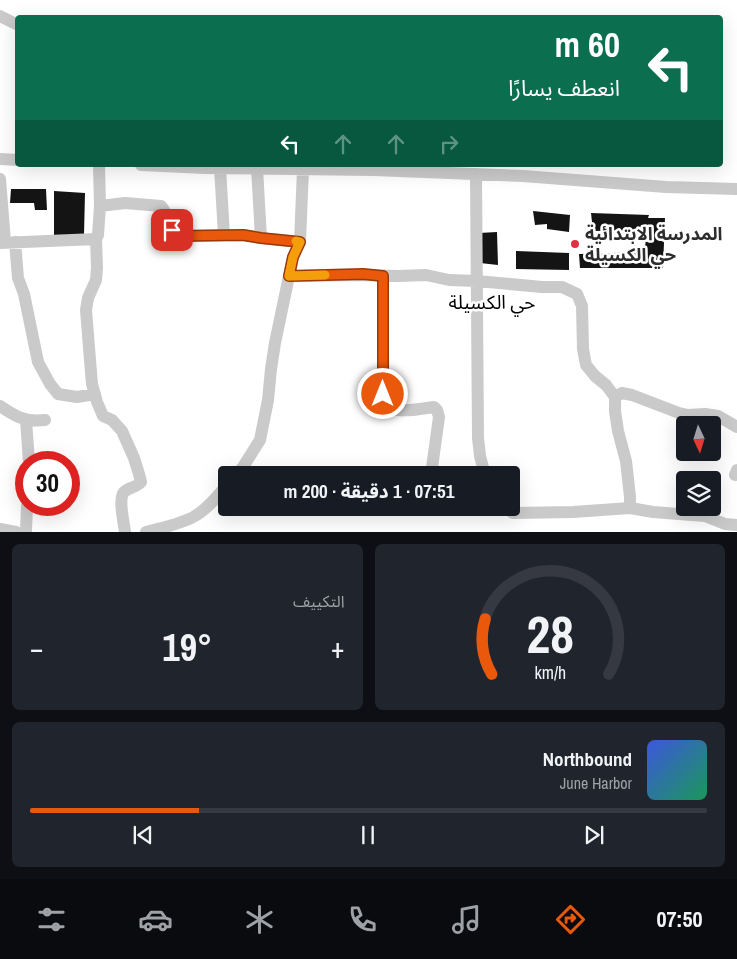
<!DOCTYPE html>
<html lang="ar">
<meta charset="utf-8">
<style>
:root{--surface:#171b24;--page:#20242c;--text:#f1f3f6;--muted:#9ea1a6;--line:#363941;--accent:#ea580c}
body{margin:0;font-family:"Archivo Narrow","Noto Sans Arabic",sans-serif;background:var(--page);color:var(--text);direction:rtl;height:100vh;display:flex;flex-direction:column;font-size:19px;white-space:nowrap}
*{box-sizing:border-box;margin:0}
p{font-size:16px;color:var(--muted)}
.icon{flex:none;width:28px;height:28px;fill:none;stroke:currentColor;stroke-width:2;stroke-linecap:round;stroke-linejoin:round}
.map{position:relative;height:532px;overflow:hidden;direction:ltr}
.panel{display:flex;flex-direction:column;gap:12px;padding:12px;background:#0d0f14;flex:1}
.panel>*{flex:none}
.hud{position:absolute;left:15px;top:15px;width:708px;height:152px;border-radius:5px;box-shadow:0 5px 20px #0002;direction:rtl;background:#0b6e4f;color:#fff;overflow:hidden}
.needle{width:32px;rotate:176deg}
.controls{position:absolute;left:676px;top:416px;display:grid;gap:10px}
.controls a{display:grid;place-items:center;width:45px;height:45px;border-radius:5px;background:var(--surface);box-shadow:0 5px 20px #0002;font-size:25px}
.speed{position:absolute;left:15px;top:451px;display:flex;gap:10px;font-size:25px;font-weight:700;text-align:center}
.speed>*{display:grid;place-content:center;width:65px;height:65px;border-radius:50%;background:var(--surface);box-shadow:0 5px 20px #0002;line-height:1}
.speed .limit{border:8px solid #d22;background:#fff;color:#111}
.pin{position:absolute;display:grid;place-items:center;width:42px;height:42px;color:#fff;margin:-21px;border-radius:10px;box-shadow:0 2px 8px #0006}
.me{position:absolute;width:55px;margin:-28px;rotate:0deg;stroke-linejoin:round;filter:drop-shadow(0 0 4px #0008)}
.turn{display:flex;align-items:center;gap:18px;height:105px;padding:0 20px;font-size:22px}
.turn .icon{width:65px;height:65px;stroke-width:2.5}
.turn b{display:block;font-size:35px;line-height:42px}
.lanes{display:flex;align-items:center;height:48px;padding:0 20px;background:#0003;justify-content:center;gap:25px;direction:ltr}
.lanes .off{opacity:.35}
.big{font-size:38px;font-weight:700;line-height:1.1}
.panel .card{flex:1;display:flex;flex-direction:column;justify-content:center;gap:8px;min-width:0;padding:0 18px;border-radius:8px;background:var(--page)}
.panel .dial{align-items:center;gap:0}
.dial svg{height:130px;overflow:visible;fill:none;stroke:var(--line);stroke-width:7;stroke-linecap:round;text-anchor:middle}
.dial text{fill:var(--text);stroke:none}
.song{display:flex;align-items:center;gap:15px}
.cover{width:60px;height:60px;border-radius:8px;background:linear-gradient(135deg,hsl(230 70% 55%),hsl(150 70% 35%))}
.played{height:5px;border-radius:2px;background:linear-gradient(90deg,var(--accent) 25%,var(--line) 25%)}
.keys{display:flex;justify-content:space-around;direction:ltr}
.heat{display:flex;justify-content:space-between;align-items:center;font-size:28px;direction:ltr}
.panel .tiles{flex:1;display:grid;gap:12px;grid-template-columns:1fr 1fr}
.card:last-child{grid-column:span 2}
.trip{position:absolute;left:218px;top:466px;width:302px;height:50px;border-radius:5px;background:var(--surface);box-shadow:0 5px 20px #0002;font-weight:700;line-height:50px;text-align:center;direction:rtl}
.dock{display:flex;height:80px;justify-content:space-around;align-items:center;background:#090b0e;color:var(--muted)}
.dock .icon{width:35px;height:35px}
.dock .selected{color:var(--accent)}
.dock b{font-size:22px;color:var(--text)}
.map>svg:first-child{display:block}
.building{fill:#141414}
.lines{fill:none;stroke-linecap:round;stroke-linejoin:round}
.minor{stroke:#cacaca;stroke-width:12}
.route-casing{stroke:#983908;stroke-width:12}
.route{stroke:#ea580c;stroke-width:9}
.slow{stroke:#f59e0b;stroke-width:9}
.poi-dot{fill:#e42e42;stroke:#fff;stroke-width:2}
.labels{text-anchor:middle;stroke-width:5;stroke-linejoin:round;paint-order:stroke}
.poi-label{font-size:18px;font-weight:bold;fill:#2d2d2d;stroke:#fff;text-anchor:start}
.neighbourhood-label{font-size:19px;fill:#000;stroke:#fff}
</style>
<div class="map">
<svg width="737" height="532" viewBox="0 0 737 532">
<rect width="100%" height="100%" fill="#fff"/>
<path class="building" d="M11 189H46L47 210H35L34 203H10Z
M54 191 85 193 84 235H54Z
M533 211 570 215 569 232 547 229V224L535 225Z
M591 213 649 215 648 218H665L663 268H580L579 254 645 252 646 230 593 231Z
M497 232 498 265 480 263 479 233Z
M516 251 569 253V270L516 269Z"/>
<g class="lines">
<path class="minor" d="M0 16 18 25
M0 159 18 160
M141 165 205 168 374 170
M372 165 374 170 523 176 666 187 737 189
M220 168 224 235
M257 168 261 238
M476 174 478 438 480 456 485 475
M0 179 5 242
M100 206 125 203 161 206C168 213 170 225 174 234L178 236 243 235 261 238 300 242
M96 239 97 268 96 280 88 298 86 310 90 360 92 384 97 402 103 416 112 420 122 431 134 458 139 474 141 482C136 488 129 487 124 492 118 499 124 523 125 532
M15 242 18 278 24 294 38 362 50 384 58 394 77 397 95 394
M0 243 96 239 98 235 100 206 99 165
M289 276 363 275 398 276 426 275 449 280 477 281 542 287H562L577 294 582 306 583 349 586 365 595 376 606 385 615 397
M383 276V394L384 406C396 414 420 409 434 407L437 410 439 417 431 475
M0 406C16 417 25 422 45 420
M26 420 29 462
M236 475 243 467 260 440 268 400 271 369 275 343 293 257 300 242 303 169
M735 475 737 470
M506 508 513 513 573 512 630 508 653 512 705 516 725 524 737 525
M630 508V497L626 461 618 431 615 411V397L622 393 632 395 679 413 688 415 705 414 718 416 737 427
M0 529 16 532
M26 532 27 505
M146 532C160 528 182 524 195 516 207 509 217 497 226 486"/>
</g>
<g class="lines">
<g class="route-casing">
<path id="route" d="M172 230 174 234 178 236 243 235 261 238 300 242 293 257 289 276 363 274 383 276V394"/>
</g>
<use href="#route" class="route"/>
<path class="slow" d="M296 241 300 242 293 257 289 276 325 275"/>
</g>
<circle class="poi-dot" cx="575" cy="244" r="5"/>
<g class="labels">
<g class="poi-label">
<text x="585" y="240">المدرسة الابتدائية<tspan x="585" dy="21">حي الكسيلة</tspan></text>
</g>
<g class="neighbourhood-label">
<text x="492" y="309">حي الكسيلة</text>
</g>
</g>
</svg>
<div class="controls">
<a><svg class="needle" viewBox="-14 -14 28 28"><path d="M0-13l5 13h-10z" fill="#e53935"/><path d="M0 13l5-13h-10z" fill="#9ea1a6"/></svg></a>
<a><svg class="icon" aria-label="layers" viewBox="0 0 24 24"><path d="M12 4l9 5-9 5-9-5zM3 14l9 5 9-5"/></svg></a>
</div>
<div class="speed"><div class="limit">30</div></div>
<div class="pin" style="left:172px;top:230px;background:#d93025"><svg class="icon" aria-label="arrive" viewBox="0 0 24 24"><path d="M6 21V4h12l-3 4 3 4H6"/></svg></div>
<svg class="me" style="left:383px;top:394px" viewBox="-20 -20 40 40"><circle r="17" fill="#ea580c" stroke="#fff" stroke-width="3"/><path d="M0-11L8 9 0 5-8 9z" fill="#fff"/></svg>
<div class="trip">07:51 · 1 دقيقة · 200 m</div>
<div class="hud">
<div class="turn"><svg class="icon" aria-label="left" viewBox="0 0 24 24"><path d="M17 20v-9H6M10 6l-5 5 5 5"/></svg><div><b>60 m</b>انعطف يسارًا</div></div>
<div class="lanes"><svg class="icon" aria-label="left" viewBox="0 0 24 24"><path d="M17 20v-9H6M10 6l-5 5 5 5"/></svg><svg class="icon off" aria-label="ahead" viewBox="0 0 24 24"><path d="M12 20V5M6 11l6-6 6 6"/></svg><svg class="icon off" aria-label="ahead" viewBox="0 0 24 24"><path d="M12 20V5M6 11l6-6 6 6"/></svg><svg class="icon off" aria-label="right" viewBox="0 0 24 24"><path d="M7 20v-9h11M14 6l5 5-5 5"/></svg></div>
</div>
</div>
<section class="panel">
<div class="tiles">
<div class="card dial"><svg viewBox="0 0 100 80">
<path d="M14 69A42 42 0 1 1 86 69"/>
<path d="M14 69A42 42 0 0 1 10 35" stroke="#ea580c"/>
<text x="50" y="56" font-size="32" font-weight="700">28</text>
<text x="50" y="72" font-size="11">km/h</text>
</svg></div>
<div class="card"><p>التكييف</p>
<div class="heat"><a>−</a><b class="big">19°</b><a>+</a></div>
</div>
<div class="card">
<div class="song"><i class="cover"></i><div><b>Northbound</b><p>June Harbor</p></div></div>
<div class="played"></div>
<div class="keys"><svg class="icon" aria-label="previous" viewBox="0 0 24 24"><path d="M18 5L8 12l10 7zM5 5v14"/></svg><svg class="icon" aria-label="pause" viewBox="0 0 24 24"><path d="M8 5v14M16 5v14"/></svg><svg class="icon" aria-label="next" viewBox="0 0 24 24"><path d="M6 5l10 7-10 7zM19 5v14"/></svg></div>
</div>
</div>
</section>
<nav class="dock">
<b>07:50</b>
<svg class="icon selected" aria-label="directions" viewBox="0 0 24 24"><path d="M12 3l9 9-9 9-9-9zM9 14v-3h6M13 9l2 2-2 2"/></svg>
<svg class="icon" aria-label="music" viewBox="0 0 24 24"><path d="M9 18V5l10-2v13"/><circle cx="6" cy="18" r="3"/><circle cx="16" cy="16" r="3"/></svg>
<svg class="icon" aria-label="phone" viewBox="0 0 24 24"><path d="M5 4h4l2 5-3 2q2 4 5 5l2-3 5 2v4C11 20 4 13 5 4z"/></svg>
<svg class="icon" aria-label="climate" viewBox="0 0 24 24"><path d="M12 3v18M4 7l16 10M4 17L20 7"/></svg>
<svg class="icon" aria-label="car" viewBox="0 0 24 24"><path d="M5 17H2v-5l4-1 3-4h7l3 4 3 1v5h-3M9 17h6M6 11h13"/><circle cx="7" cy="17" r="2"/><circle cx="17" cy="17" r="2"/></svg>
<svg class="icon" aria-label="filters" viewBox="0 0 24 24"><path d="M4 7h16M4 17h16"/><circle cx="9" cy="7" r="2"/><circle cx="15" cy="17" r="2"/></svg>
</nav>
